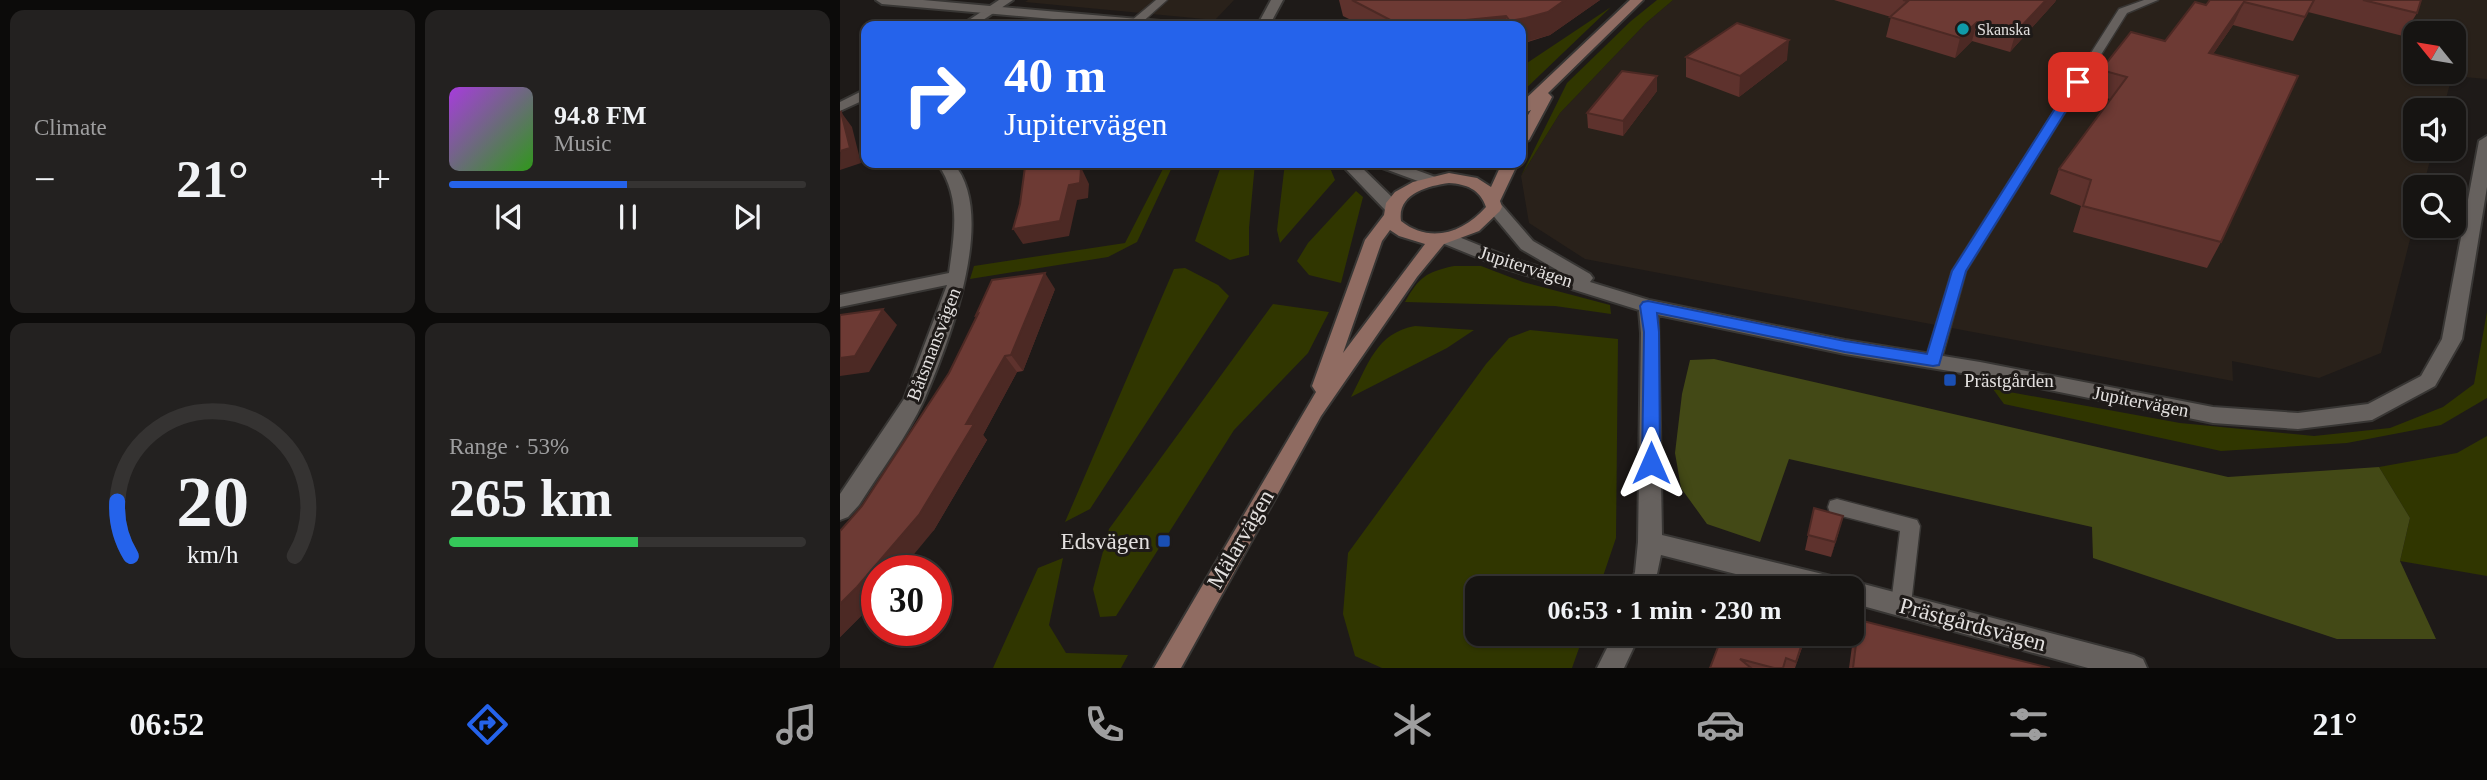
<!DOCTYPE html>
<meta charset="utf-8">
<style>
:root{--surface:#161412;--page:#232120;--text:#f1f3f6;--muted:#9e9e9f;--line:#353332;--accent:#2563eb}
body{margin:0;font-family:"Times New Roman",serif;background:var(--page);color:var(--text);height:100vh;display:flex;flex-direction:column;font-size:26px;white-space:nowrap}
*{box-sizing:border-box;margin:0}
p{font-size:23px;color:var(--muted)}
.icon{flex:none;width:38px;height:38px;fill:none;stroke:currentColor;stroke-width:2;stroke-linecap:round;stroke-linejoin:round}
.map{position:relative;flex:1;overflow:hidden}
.drawer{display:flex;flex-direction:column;gap:10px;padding:10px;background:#0c0b0a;width:840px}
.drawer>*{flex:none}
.hud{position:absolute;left:21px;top:21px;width:665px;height:147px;border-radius:14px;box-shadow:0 2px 5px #0004,0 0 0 2px var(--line);background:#2563eb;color:#fff;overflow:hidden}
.needle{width:46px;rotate:300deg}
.fabs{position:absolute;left:1563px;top:21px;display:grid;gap:14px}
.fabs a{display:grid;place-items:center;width:63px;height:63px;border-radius:14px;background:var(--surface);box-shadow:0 2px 5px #0004,0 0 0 2px var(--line);font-size:35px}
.speed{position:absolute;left:21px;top:555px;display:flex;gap:14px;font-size:35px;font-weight:700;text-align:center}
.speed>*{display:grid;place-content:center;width:91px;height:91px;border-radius:50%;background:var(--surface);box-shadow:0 2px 5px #0004,0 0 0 2px var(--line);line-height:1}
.speed .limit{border:10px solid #d22;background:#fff;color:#111}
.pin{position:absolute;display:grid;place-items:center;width:60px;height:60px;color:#fff;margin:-30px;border-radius:14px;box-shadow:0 4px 10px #0006}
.me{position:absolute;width:77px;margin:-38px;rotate:0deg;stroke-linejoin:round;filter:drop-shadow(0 0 5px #0008)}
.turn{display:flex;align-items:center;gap:24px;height:147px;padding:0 28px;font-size:32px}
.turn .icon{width:91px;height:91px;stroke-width:2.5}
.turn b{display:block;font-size:49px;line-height:60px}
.big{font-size:52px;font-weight:800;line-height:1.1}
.drawer .card{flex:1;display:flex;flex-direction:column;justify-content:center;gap:10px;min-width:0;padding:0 24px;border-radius:14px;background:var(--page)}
.drawer .dial{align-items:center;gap:0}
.dial svg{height:182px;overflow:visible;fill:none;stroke:var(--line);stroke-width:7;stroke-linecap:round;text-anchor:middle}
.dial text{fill:var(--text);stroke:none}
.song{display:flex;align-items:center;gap:21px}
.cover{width:84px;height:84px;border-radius:10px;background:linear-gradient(135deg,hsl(280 70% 55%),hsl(110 70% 35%))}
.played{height:7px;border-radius:4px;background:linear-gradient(90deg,var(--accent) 50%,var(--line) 50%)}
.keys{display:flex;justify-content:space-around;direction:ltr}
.heat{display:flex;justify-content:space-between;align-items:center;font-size:38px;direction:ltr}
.charge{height:10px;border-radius:5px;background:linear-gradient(90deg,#34c759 53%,var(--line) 0)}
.drawer .tiles{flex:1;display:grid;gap:10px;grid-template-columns:repeat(2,1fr)}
.trip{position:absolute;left:625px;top:576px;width:399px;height:70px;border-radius:14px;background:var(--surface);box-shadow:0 2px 5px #0004,0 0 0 2px var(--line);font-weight:800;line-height:70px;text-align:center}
.tab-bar{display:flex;height:112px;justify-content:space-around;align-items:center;background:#090807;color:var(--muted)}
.tab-bar .icon{width:49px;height:49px}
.tab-bar .current{color:var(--accent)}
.tab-bar b{font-size:32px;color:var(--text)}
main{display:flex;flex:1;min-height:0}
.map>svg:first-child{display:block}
.built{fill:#29211a;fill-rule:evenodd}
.green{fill:#303600}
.forest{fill:#434916}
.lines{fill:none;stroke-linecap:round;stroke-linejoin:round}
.service-casing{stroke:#383634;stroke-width:3}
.minor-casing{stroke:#383634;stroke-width:4}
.tertiary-casing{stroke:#383634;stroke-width:4}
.secondary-casing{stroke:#383634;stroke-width:4}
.service{fill:#66615e;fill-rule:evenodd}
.minor{fill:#66615e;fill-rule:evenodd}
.tertiary{fill:#66615e;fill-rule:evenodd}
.secondary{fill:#906c62;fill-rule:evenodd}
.wall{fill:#5e322d}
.shaded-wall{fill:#4c2924}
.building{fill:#6d3a34;stroke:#4c2924;stroke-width:2}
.route{fill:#2563eb;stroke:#184099;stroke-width:2}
.culture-dot{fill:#0f9aa8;stroke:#1e1a18;stroke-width:2.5}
.transit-dot{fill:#1a4fb4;stroke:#1e1a18;stroke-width:2.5}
.labels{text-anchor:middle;stroke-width:6;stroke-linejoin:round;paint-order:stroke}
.far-poi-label{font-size:16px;fill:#e3e0df;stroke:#1e1a18;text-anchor:start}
.street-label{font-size:19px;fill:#e3e0df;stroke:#1e1a18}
.poi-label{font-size:19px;fill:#e3e0df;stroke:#1e1a18;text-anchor:start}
.near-street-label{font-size:23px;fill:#e3e0df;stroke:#1e1a18}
.near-poi-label{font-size:23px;fill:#e3e0df;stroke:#1e1a18;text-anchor:end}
</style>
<main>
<section class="drawer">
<div class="tiles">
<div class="card"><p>Climate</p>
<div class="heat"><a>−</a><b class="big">21°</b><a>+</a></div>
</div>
<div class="card">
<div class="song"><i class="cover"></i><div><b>94.8 FM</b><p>Music</p></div></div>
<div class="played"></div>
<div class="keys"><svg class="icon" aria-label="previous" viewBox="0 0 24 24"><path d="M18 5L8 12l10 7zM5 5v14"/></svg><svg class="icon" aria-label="pause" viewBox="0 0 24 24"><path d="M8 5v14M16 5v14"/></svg><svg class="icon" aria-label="next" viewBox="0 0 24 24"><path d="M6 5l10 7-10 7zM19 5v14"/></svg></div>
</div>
<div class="card dial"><svg viewBox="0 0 100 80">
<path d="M14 69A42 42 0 1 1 86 69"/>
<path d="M14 69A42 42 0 0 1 8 45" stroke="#2563eb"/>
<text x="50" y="56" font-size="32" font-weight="700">20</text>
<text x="50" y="72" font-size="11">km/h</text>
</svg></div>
<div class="card"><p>Range · 53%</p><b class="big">265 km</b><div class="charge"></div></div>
</div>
</section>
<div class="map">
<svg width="1647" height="668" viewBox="0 0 1647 668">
<rect width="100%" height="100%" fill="#1e1a18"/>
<path class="built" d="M188 0H394L375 20 185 2Z
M833 0H1647V79L1612 76 1603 110H1575V149H1593L1583 187H1575V220L1541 353 1479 378 1392 361 1393 381 745 259 689 223 681 176 720 113 806 23ZM1575 33H1614V72H1575Z"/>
<path class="green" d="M817 0H833L806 23 720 113 681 176 727 83 791 21Z
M771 7 681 93V67Z
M326 163H334L297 242 268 257 130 279 134 266 285 243Z
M382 163H415L409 228V255L390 260 355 241Z
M445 163H488L495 180 440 243 437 230Z
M516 191 523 197 501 283 469 275 457 261 468 243Z
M614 266H641L683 282 770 305 771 314 715 306 565 302C579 277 586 272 614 266Z
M345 268 378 285 389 296 250 509 225 522 334 269Z
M433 304 489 312 468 353 394 430 276 616 260 617 253 589 269 529Z
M1647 312V398L1601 425 1507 443 1381 451 1164 404 1153 389 1340 423 1474 436 1550 428 1603 407 1634 384Z
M575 326 634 330 607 348 511 397C528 365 536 333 575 326Z
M690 330 778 339 776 538 759 588H637V634H744L732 668H542L515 656 503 614 508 553 646 364 669 338Z
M1647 436V576L1560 561 1570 518 1539 467 1617 453Z
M223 558 209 625 226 653 288 655 281 668H153L198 568Z"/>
<path class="forest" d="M874 359 1388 477 1539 467 1570 518 1560 561 1596 639H1497L1253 558 1252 527 949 459 920 542 867 524 841 488 835 453 842 394 850 360Z"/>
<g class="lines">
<g class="service-casing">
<path id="service" d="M316 0H327L299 25H291V21Z
M1304 0H1318L1287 13 1126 271 1101 361 1099 365H1087L1085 361 1112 271 1279 9Z
M997 499 1077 520 1080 526 1071 604 1068 611 1061 613 1054 611 1051 604 1060 531 990 513 988 507 990 501Z"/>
</g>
<g class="minor-casing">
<path id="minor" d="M159 0H173L134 26H120Z
M431 0H443L429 26H417Z
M26 89V99L0 111V102Z
M1647 136V187L1622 339 1595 386 1532 420 1458 429 1373 423 1140 376 1005 354 818 315 822 535 995 577 1005 583 1012 581 1294 655 1303 659 1307 668H1248L1012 603V588H951L821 555 814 588H790L795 572 798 542 801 333 799 310 661 267 602 243 599 239 602 235H614L673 259 724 274 681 249 646 207 654 202 660 203 693 241 750 274 753 278 750 282 809 300 1005 340 1140 362 1373 407 1458 413 1528 404 1581 376 1602 339 1639 141Z
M97 163H113C159 214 108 345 84 400 68 435 40 472 19 505L8 517 0 520V494L64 399 107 285 0 307V295L109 273C114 235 122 197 97 163Z
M774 634H800L784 668H757Z"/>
</g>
<g class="tertiary-casing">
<path id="tertiary" d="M36 0H83L332 22 338 26H292L42 4Z
M500 163H517L559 204 561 208 559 212H547Z
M535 163H557L598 178 600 181 598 184H586L537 166Z"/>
</g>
<g class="secondary-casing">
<path id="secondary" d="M790 0H803L708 93 712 97 689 140 681 144V127L691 110 681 115V103Z
M662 163H678L660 201 662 207 660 211 639 231 604 244 577 277 481 416 341 668H314L476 392 472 386 525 240 544 215 546 203 555 192 573 182 609 173 637 178 651 187ZM609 183C626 184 640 189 646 207 623 233 590 244 561 221 557 194 587 186 609 183ZM550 230 559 236 585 244 503 353 542 241Z"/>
</g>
<use href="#service" class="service"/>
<use href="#minor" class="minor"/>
<use href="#tertiary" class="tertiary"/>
<use href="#secondary" class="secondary"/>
</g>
<path class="wall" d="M499 0H760L710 35 688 42 681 26H523L503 16Z
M994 0H1216L1215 2 1170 52 1132 41 1115 58 1046 37 1051 17Z
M1370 0H1581L1577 13 1563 36 1468 12 1453 41 1393 25 1373 54 1381 242 1367 268 1233 232 1241 206 1210 194 1219 169 1270 99 1252 94 1261 70 1325 41 1366 5Z
M846 57 947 60 899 97 846 77Z
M817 76V91L783 136 748 128 747 113Z
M215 289 183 371 177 372 143 435 147 440 94 530 37 570V600L0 637V531Z
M974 508 999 531 991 557 965 550Z
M1019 620 1210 668H1009L1013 639Z
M963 645 955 668H870Z"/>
<path class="shaded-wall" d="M725 0H760L710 35 681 43V26H671L670 21Z
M1206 0H1216L1215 2 1170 52 1176 32Z
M1404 2 1393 25 1358 76 1369 53Z
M666 16 667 26H627L626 20Z
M1137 22 1132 41 1115 58 1120 38Z
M949 40 947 60 899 97 900 76Z
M817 76V91L783 136V121Z
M1 112 12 127 21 163 0 170Z
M238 163H239L249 184 248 198 237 200 229 236 183 244 173 229 229 185Z
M205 273 215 289 183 371 171 355Z
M43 309 57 325 29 372 0 376V358Z
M165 356 177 372 143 435 147 440 94 530 61 570H37V600L0 637V604L126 424Z
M1003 516 999 531 991 557 995 542Z
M965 634 963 645 954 668 956 662Z"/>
<path class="building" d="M512 0H725L708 12 686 18 670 21 666 16 626 20H587L584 26 556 23Z
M1063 0H1206L1176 32 1137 22 1120 38 1050 17 1068 1Z
M1370 0H1474L1465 17 1404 2 1369 53 1458 76 1381 242 1243 206 1251 180 1219 169 1287 77 1261 70 1291 32 1325 41 1355 2 1366 5Z
M1523 0H1581L1577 13Z
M897 23 949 40 900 76 846 57Z
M42 24 56 26H41Z
M782 71 817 76 783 121 747 113Z
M1 112 10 148 0 151V113Z
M184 163H238L241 169 240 183 229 185 220 221 173 229 180 204 185 167Z
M205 273 171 355 165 356 126 424H134L79 515 17 587 0 604V531L22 506 109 373 138 314 136 315 152 280Z
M43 309 15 356 0 358V315Z
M974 508 1003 516 995 542 968 535Z
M1019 620 1210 668H1013Z
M883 634H965L956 662 946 658 943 668H934L900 659 911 668H870Z"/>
<path class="route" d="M1238 79 1244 82 1126 271 1099 365 1093 366 1005 352 817 313 819 332 820 463 817 468 811 471 804 468 802 463 804 332 800 306 803 302 808 301 1005 341 1087 354 1112 271 1232 82Z"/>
<circle class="culture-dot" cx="1123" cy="29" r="7"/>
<g class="transit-dot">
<rect x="1103" y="373" width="14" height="14" rx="3.5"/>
<rect x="317" y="534" width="14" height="14" rx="3.5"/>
</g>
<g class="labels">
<g class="far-poi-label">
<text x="1137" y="35">Skanska</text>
</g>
<g class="street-label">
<text transform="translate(686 266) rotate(18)" y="7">Jupitervägen</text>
<text transform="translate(93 344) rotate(-69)" y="7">Båtsmansvägen</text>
<text transform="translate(1301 401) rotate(11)" y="7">Jupitervägen</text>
</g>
<g class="poi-label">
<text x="1124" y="387">Prästgården</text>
</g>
<g class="near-street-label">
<text transform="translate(400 539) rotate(-60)" y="8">Mälarvägen</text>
<text transform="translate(1133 624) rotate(15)" y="8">Prästgårdsvägen</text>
</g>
<g class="near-poi-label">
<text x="310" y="549">Edsvägen</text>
</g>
</g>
</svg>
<div class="fabs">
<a><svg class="needle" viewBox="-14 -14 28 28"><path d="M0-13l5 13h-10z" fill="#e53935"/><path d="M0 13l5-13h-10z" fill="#9e9e9f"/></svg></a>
<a><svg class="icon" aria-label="sound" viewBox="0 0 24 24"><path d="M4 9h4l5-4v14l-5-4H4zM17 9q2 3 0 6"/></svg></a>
<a><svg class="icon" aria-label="search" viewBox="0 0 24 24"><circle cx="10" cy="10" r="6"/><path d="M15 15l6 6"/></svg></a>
</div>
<div class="speed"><div class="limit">30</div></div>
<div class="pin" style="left:1238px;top:82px;background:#d93025"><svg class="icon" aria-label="arrive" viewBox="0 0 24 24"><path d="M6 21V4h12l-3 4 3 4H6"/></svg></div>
<svg class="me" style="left:811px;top:463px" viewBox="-20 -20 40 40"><path d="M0-17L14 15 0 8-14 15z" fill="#2563eb" stroke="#fff" stroke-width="4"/></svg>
<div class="trip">06:53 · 1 min · 230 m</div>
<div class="hud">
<div class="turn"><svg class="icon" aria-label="right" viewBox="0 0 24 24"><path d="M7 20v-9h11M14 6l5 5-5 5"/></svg><div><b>40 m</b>Jupitervägen</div></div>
</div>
</div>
</main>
<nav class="tab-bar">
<b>06:52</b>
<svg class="icon current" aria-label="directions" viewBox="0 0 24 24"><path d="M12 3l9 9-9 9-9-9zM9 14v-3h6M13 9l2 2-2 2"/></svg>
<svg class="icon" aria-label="music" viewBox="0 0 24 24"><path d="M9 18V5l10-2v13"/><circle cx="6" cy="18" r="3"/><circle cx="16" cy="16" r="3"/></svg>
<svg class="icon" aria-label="phone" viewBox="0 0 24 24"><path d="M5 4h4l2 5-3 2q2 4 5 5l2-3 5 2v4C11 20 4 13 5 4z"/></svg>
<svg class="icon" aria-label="climate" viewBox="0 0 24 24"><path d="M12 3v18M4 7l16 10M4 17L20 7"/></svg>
<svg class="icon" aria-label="car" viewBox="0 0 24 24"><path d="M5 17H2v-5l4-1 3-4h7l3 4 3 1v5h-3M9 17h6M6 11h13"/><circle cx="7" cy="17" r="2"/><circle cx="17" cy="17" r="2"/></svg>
<svg class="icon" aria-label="filters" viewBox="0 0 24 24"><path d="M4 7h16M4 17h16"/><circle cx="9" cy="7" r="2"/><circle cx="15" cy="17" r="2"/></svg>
<b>21°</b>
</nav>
